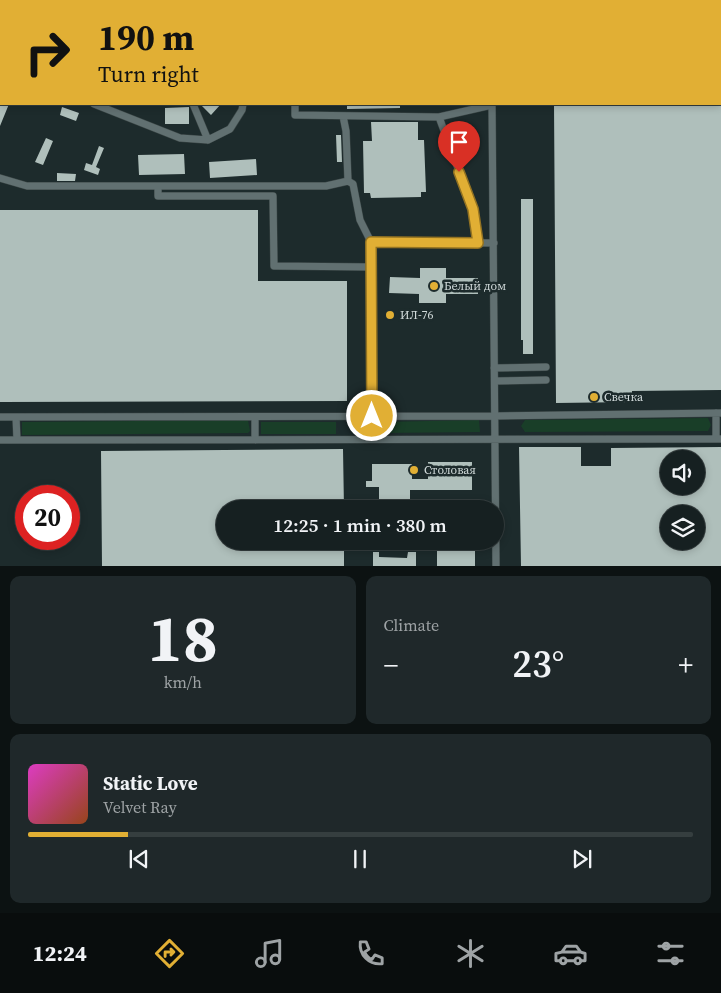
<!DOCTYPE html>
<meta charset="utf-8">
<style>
:root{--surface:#162021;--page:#1f282a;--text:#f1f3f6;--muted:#9ea3a5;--line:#353e3f;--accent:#e1af34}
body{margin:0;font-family:"Source Serif 4",serif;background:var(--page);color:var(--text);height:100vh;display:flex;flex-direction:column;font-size:19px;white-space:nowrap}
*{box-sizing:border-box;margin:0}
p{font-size:16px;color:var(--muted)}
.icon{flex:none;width:28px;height:28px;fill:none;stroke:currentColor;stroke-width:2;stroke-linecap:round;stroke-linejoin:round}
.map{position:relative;height:566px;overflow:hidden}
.sheet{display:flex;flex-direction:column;gap:10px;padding:10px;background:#0c1212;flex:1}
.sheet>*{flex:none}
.banner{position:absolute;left:0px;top:0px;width:721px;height:105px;box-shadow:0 2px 8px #0003,0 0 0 1px var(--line);background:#e1af34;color:#111;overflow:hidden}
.tools{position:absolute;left:660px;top:450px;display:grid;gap:10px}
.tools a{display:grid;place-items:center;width:45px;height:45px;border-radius:50%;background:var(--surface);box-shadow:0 2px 8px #0003,0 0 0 1px var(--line);font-size:25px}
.speed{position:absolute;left:15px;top:485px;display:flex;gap:10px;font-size:25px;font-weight:700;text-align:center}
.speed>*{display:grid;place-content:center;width:65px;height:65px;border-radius:50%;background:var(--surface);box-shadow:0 2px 8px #0003,0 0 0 1px var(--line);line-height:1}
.speed .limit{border:8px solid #d22;background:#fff;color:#111}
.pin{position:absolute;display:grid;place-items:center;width:42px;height:42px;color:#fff;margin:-51px -21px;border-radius:50% 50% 50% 0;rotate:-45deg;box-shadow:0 0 5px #0007}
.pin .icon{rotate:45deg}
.me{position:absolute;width:55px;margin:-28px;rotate:0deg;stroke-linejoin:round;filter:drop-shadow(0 0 4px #0008)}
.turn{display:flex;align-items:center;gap:18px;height:105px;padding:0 15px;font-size:22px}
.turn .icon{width:65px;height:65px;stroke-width:2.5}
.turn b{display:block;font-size:35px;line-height:42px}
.big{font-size:38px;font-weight:600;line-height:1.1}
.sheet .widget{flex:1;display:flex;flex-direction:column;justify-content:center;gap:8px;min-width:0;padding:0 18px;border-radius:10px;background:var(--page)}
.sheet .dial{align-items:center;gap:0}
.dial b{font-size:65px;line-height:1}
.song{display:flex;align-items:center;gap:15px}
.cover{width:60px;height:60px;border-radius:8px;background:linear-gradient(135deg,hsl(310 70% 55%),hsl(20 70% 35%))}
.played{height:5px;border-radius:2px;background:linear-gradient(90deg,var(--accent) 15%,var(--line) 15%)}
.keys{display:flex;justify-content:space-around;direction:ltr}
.heat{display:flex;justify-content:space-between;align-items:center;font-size:28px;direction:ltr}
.sheet .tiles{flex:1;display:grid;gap:10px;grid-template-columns:1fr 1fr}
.widget:last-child{grid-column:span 2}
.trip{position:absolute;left:216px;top:500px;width:288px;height:50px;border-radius:25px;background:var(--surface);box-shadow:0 2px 8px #0003,0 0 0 1px var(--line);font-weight:600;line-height:50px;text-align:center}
.menu{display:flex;height:80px;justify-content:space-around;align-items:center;background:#090d0d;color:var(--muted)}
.menu .icon{width:35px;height:35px}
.menu .current{color:var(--accent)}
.menu b{font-size:22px;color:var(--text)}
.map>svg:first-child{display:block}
.green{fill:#193e28}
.building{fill:#afbfbb;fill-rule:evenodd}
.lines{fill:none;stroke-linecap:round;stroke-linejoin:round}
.minor-casing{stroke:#3c4747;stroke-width:8}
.minor{stroke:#617071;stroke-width:7}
.route-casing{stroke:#927222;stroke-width:12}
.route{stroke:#e1af34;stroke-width:9}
.poi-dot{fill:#e1af34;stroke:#1d2b2c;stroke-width:2}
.labels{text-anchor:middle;stroke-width:5;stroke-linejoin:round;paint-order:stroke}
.poi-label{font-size:12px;fill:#d1dada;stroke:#1d2b2c;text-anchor:start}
</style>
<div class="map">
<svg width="721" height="566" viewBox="0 0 721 566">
<rect width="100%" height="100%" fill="#1d2b2c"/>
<path class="green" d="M708 418 711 425 708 431 525 432 521 426 525 420Z
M248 420 250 431 248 433 22 435V422Z
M479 420 480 432 379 433 375 428 379 422Z
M261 422H336V434H261Z"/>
<path class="building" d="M0 104H9L0 126Z
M200 104H221L211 115Z
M347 104H400V108L347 109Z
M554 104H721V390L632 391V402L556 403Z
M62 107 79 113 76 121 60 115Z
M189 107V124H165V108Z
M371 122H418V140H424L426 192H421V197L371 198 370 193H364L363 141H372Z
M336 135H341L342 162H337Z
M46 138 53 141 43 165 35 162Z
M99 146 104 148 96 167 100 169 98 175 84 170 86 163 92 165Z
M184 154 185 174 139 175 138 155Z
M256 159 257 175 210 178 209 162Z
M57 173 76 174 75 181H57Z
M521 199H533V354H523V340H521Z
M0 210H258V281H347V401L0 402Z
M420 268H446V278H478V294H446V303H419V294L389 293 390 277 420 278Z
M519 447H581V466H611V448L721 447V566H521ZM669 459H696V486H669ZM669 514H696V541H669Z
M343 449 344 509H225V541H344V566H102L101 451Z
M428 462H472V490H410V509H379V487H366V481H372V464H412V479H428Z
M437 541H475V566H437Z
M373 552H379V557L407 558 408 552H416V566H373Z"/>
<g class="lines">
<g class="minor-casing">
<path id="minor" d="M91 0V1
M243 0V1
M491 0V1
M153 1 189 0
M203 1 204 0
M0 68 1 69
M94 104 180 138 208 140 230 129 242 110 243 104
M193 104 208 140
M295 104V115L439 117 492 105
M492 104 496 566
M343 116 346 131 348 181
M439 117 473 209 478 243
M0 178 27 186H326L348 181 353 184 360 220 371 242 372 416
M158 186V196H273L274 266 371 267
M371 242 494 243
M494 368 546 367
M495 381 546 380
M716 413V439
M361 416V439
M0 417 495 416 721 413
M16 417 17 440
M255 417V440
M0 440 721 439"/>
</g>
<use href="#minor" class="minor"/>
</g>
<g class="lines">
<g class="route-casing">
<path id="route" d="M372 416 371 242 478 243 473 209 459 172"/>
</g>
<use href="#route" class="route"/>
</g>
<g class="poi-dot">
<circle cx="434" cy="286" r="5"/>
<circle cx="390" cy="315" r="5"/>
<circle cx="594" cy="397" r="5"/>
<circle cx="414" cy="470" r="5"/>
</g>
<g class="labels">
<g class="poi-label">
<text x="444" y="290">Белый дом</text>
<text x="400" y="319">ИЛ-76</text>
<text x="604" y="401">Свечка</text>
<text x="424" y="474">Столовая</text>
</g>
</g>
</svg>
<div class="tools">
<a><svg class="icon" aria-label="sound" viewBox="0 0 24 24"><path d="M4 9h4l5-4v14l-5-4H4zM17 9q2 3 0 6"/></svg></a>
<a><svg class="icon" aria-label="layers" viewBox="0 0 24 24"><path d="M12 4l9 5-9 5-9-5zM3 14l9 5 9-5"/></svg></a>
</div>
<div class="speed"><div class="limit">20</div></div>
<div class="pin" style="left:459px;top:172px;background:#d93025"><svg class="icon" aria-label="arrive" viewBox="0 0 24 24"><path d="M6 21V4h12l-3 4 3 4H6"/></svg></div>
<svg class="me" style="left:372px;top:416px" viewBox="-20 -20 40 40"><circle r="17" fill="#e1af34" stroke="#fff" stroke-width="3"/><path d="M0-11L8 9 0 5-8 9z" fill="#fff"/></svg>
<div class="trip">12:25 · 1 min · 380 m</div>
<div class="banner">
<div class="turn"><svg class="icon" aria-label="right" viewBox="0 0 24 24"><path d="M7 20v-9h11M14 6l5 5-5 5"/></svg><div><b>190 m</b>Turn right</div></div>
</div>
</div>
<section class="sheet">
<div class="tiles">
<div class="widget dial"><b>18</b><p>km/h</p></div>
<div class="widget"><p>Climate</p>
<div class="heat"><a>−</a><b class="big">23°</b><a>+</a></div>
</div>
<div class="widget">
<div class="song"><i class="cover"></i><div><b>Static Love</b><p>Velvet Ray</p></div></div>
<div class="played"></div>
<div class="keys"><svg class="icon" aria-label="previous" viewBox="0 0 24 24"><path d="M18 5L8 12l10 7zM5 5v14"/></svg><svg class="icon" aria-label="pause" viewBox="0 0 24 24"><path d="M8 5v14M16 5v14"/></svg><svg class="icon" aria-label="next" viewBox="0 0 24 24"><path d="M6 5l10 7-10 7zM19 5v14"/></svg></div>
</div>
</div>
</section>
<nav class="menu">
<b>12:24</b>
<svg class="icon current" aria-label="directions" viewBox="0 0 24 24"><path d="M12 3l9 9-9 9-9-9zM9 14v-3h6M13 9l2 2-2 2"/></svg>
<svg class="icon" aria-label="music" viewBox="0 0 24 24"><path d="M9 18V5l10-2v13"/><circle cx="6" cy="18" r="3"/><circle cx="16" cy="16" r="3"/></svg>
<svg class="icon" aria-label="phone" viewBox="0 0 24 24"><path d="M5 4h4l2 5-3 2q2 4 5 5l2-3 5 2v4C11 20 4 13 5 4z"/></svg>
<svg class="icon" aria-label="climate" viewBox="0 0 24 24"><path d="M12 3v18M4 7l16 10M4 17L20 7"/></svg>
<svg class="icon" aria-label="car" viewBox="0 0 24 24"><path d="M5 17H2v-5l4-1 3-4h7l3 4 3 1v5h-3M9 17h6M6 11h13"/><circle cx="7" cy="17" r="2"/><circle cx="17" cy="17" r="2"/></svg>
<svg class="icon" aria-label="filters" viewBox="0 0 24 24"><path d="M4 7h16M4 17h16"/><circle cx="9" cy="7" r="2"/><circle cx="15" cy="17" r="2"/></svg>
</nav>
